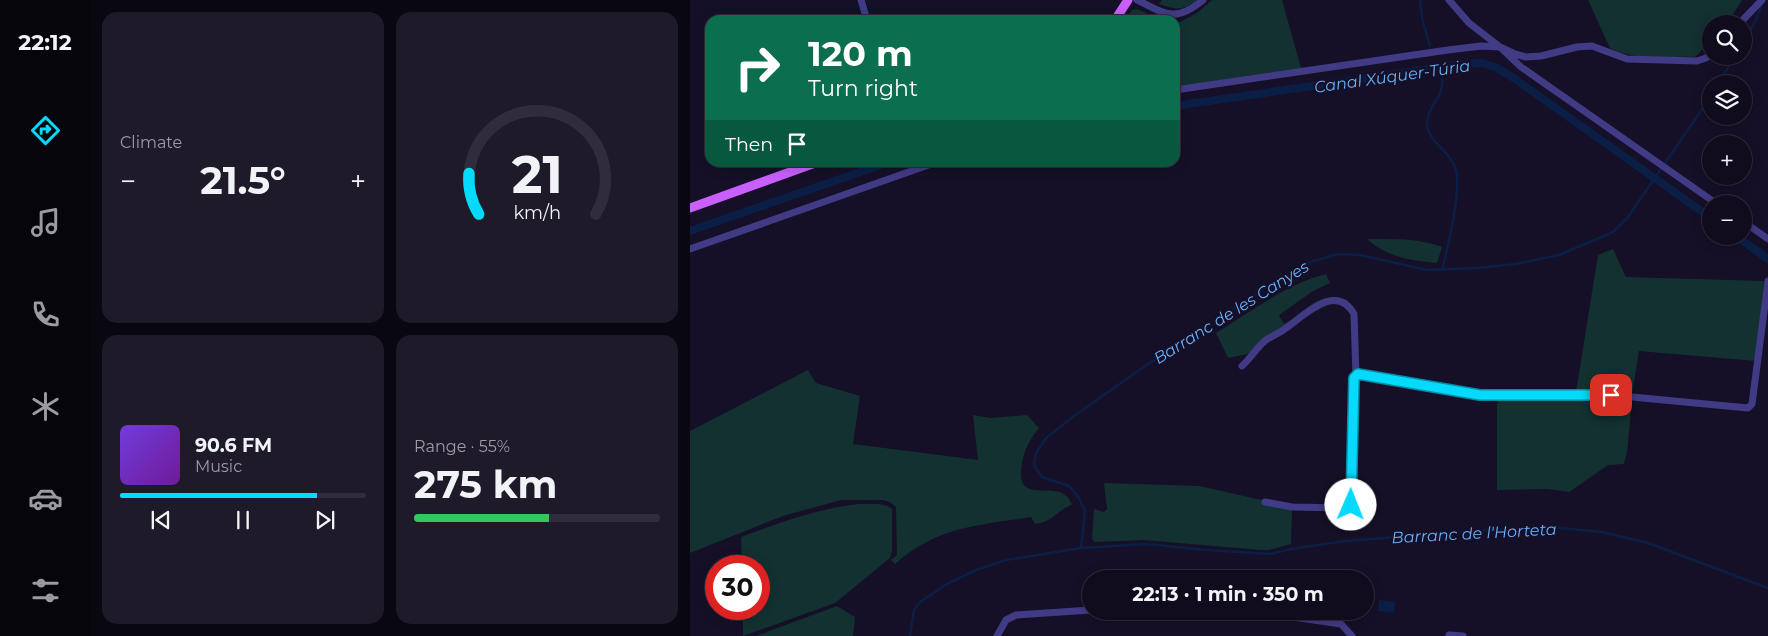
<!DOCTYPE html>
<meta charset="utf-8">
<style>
:root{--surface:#100c1d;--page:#1e1a2a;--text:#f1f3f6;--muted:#9c9ba4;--line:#302c3b;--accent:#05d9fc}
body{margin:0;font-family:Montserrat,sans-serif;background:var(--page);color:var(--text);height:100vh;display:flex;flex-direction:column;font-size:19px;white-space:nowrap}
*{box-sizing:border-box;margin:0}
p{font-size:16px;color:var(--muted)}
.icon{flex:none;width:28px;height:28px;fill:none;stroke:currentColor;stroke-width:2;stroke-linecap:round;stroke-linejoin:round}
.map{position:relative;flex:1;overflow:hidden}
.details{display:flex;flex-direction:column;gap:12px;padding:12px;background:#090710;width:600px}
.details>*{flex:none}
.top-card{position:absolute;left:15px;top:15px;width:475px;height:152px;border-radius:15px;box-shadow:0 2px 12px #0003,0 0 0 1px var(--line);background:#0b6e4f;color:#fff;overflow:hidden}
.buttons{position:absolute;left:1012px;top:15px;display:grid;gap:10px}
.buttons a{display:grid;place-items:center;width:50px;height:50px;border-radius:50%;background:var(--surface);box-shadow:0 2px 12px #0003,0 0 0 1px var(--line);font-size:25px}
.speed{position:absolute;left:15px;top:555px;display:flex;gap:10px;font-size:25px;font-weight:700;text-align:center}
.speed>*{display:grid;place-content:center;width:65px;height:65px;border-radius:50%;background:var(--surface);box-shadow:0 2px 12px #0003,0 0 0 1px var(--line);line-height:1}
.speed .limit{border:8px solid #d22;background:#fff;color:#111}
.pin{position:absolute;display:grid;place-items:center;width:42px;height:42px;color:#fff;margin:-21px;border-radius:10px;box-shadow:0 2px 8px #0006}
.me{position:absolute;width:55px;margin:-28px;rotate:1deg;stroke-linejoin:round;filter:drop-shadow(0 0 4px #0008)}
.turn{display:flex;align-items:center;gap:18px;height:105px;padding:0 20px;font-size:22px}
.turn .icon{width:65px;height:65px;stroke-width:2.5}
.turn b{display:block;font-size:35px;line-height:42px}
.then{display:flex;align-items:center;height:48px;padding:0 20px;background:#0003;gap:10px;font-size:19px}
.big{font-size:38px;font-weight:700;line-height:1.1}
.details .tile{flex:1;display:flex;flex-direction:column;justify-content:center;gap:8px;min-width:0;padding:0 18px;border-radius:15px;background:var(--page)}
.details .dial{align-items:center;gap:0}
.dial svg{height:130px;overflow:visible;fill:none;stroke:var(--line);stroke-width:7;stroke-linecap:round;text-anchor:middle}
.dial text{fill:var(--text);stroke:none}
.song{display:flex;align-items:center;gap:15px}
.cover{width:60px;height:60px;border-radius:8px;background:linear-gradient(135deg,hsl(260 70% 55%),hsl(280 70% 35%))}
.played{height:5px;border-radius:2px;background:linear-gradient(90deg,var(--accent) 80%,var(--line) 80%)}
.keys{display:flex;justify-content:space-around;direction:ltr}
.heat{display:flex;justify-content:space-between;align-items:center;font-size:28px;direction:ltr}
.charge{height:8px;border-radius:4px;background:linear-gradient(90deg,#34c759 55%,var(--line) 0)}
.details .tiles{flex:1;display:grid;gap:12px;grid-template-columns:repeat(2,1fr)}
.trip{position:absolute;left:392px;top:570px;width:292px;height:50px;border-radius:25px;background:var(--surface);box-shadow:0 2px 12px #0003,0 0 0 1px var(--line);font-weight:700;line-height:50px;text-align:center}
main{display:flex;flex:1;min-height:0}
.tabs{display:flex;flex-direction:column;width:90px;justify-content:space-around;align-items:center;background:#06050c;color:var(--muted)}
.tabs .icon{width:35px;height:35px}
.tabs .active{color:var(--accent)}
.tabs b{font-size:22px;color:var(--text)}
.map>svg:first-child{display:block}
.green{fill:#133131}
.water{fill:#0b1e45}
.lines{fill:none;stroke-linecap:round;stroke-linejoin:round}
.stream{stroke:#0b1e45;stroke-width:2.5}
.canal{stroke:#0b1e45;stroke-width:8}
.minor{stroke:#413b86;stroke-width:7}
.major{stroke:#c95ffd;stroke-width:9}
.route-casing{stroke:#038da4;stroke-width:12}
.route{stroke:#05d9fc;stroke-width:9}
.labels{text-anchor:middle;stroke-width:5;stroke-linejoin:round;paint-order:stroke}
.water-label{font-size:16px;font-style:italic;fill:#66b1fd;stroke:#151027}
</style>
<main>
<nav class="tabs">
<b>22:12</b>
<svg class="icon active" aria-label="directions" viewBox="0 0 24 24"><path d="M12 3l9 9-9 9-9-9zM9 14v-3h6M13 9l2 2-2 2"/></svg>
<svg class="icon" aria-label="music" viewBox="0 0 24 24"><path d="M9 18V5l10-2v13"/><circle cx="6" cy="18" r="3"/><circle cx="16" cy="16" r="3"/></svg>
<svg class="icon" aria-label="phone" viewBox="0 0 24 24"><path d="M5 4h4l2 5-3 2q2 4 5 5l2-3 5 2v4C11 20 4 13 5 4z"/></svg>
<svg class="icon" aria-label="climate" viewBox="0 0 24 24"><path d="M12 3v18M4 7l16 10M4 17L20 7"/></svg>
<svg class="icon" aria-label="car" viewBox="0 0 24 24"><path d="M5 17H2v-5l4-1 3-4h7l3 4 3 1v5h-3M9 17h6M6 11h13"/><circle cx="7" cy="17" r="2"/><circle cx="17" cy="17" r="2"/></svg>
<svg class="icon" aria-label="filters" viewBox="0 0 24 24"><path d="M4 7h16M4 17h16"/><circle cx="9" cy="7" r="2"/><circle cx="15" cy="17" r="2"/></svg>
</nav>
<section class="details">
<div class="tiles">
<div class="tile"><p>Climate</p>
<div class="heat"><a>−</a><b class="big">21.5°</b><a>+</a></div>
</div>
<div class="tile dial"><svg viewBox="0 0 100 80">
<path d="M14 69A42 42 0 1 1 86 69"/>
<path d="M14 69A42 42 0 0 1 8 44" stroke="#05d9fc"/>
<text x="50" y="56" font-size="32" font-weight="700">21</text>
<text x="50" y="72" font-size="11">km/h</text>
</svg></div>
<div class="tile">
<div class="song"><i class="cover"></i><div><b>90.6 FM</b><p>Music</p></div></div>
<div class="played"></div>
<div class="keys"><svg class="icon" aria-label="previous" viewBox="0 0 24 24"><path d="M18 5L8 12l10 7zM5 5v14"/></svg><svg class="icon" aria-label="pause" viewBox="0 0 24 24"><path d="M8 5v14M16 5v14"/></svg><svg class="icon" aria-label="next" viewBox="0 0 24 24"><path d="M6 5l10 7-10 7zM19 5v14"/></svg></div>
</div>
<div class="tile"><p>Range · 55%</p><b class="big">275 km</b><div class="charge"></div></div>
</div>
</section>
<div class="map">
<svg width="1078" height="636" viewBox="0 0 1078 636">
<rect width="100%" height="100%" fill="#151027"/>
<path class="green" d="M472 0H507C492 11 486 10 469 4Z
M522 0H592L611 68 485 87V28L488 23 507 13Z
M898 0H1052L1037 24H1021V41L1005 57C979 56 944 61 920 48Z
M447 9 472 20H435L442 10Z
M677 239C702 239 729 238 752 247L747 263C723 261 696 257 677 239Z
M923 249 936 277 1074 281 1066 361 949 351 942 395 886 392 908 255Z
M636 274 640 283 623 291 589 315 594 324C618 311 626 290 657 300L667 313 652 304H640L590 329 558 354 538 358 526 333C559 313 598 283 636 274Z
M118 370 126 383 170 396 163 444 288 460 283 415 300 418 337 415 349 428C340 439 334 450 332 463 323 512 372 473 382 505 366 510 366 521 345 524L341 517C287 526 248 526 205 564L201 560 207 555 206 507 200 502 193 500H151L93 516 0 553V431Z
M811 396 921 397 942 399 937 452 934 464 918 465 879 492 857 489 807 490V403Z
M414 483 509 486 572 500 602 509 601 544 579 550H571L454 540 405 542 402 539 404 509 414 512 417 509Z
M169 504C179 504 194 502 202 509V551L200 558 145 603 53 636V609H69V566H52L51 537C89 523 129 508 169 504Z
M147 606 165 617 163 636H66Z"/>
<path class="water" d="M689 600 705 602 704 613 688 611Z"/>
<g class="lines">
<path class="stream" d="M730 0 732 18 740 46
M1054 41 1066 20 1072 4
M752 79C754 98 738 105 737 122 737 142 759 150 765 167 768 174 767 183 767 190 765 218 759 243 752 270
M1028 84 1045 56
M391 548 395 511 389 498 379 486 352 477 344 466 346 453 356 438 384 416 458 364 520 326 553 302 613 264 648 254 670 255 737 270 787 268 826 264 869 255 902 241 923 232 938 217 1021 96
M220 636 224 610 230 602 257 584 286 570 316 560 391 548 455 544 517 550 581 554 601 549 655 541 813 529 859 527 912 532 958 543 1078 588"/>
<path class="canal" d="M485 106 773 64 793 63 807 68 822 77 1021 218
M0 231 199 162
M1046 236 1078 259"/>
<path class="minor" d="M171 0 177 20
M447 0C476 14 485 23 513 0
M759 0 779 23 810 47 825 54 836 57 851 56 887 47 902 46 937 59 1007 61 1016 58 1021 54
M1049 24 1072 0
M485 90 758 50 791 46 810 47 831 67 1027 204
M1054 222 1078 239
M0 249 247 162
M552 366C561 358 567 347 576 340 582 336 590 333 596 328 615 315 646 282 664 314L666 376
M575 502 602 507 656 508 661 505 664 378 668 373 790 395H921L1058 408 1062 404 1078 281
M562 611 651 624 662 636
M759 635 773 636
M307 636 316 620 326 615 401 610"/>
<path class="major" d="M425 20 438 0
M0 208 128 162"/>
</g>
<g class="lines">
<g class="route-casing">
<path id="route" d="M661 505 664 378 668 374 790 395H921"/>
</g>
<use href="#route" class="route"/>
</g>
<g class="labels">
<g class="water-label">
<text transform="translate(702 76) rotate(-8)" y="6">Canal Xúquer-Túria</text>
<text transform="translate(541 312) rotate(-32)" y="6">Barranc de les Canyes</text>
<text transform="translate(784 533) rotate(-3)" y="6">Barranc de l'Horteta</text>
</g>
</g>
</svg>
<div class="buttons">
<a><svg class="icon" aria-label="search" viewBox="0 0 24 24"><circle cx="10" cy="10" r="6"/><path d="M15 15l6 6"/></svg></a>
<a><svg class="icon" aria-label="layers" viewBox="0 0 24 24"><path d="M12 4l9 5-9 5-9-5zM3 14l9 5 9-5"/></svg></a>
<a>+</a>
<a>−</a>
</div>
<div class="speed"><div class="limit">30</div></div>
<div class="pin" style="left:921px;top:395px;background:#d93025"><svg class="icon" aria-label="arrive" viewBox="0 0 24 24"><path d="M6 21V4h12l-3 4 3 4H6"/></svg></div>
<svg class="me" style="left:661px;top:505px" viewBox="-20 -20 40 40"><circle r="19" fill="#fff"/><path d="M0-13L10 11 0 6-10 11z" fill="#05d9fc"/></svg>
<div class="trip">22:13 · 1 min · 350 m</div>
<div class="top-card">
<div class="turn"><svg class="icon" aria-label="right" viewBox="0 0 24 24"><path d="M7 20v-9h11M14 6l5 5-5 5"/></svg><div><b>120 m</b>Turn right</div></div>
<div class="then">Then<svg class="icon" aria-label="arrive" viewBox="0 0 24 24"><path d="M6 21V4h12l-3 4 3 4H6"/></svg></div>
</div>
</div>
</main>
